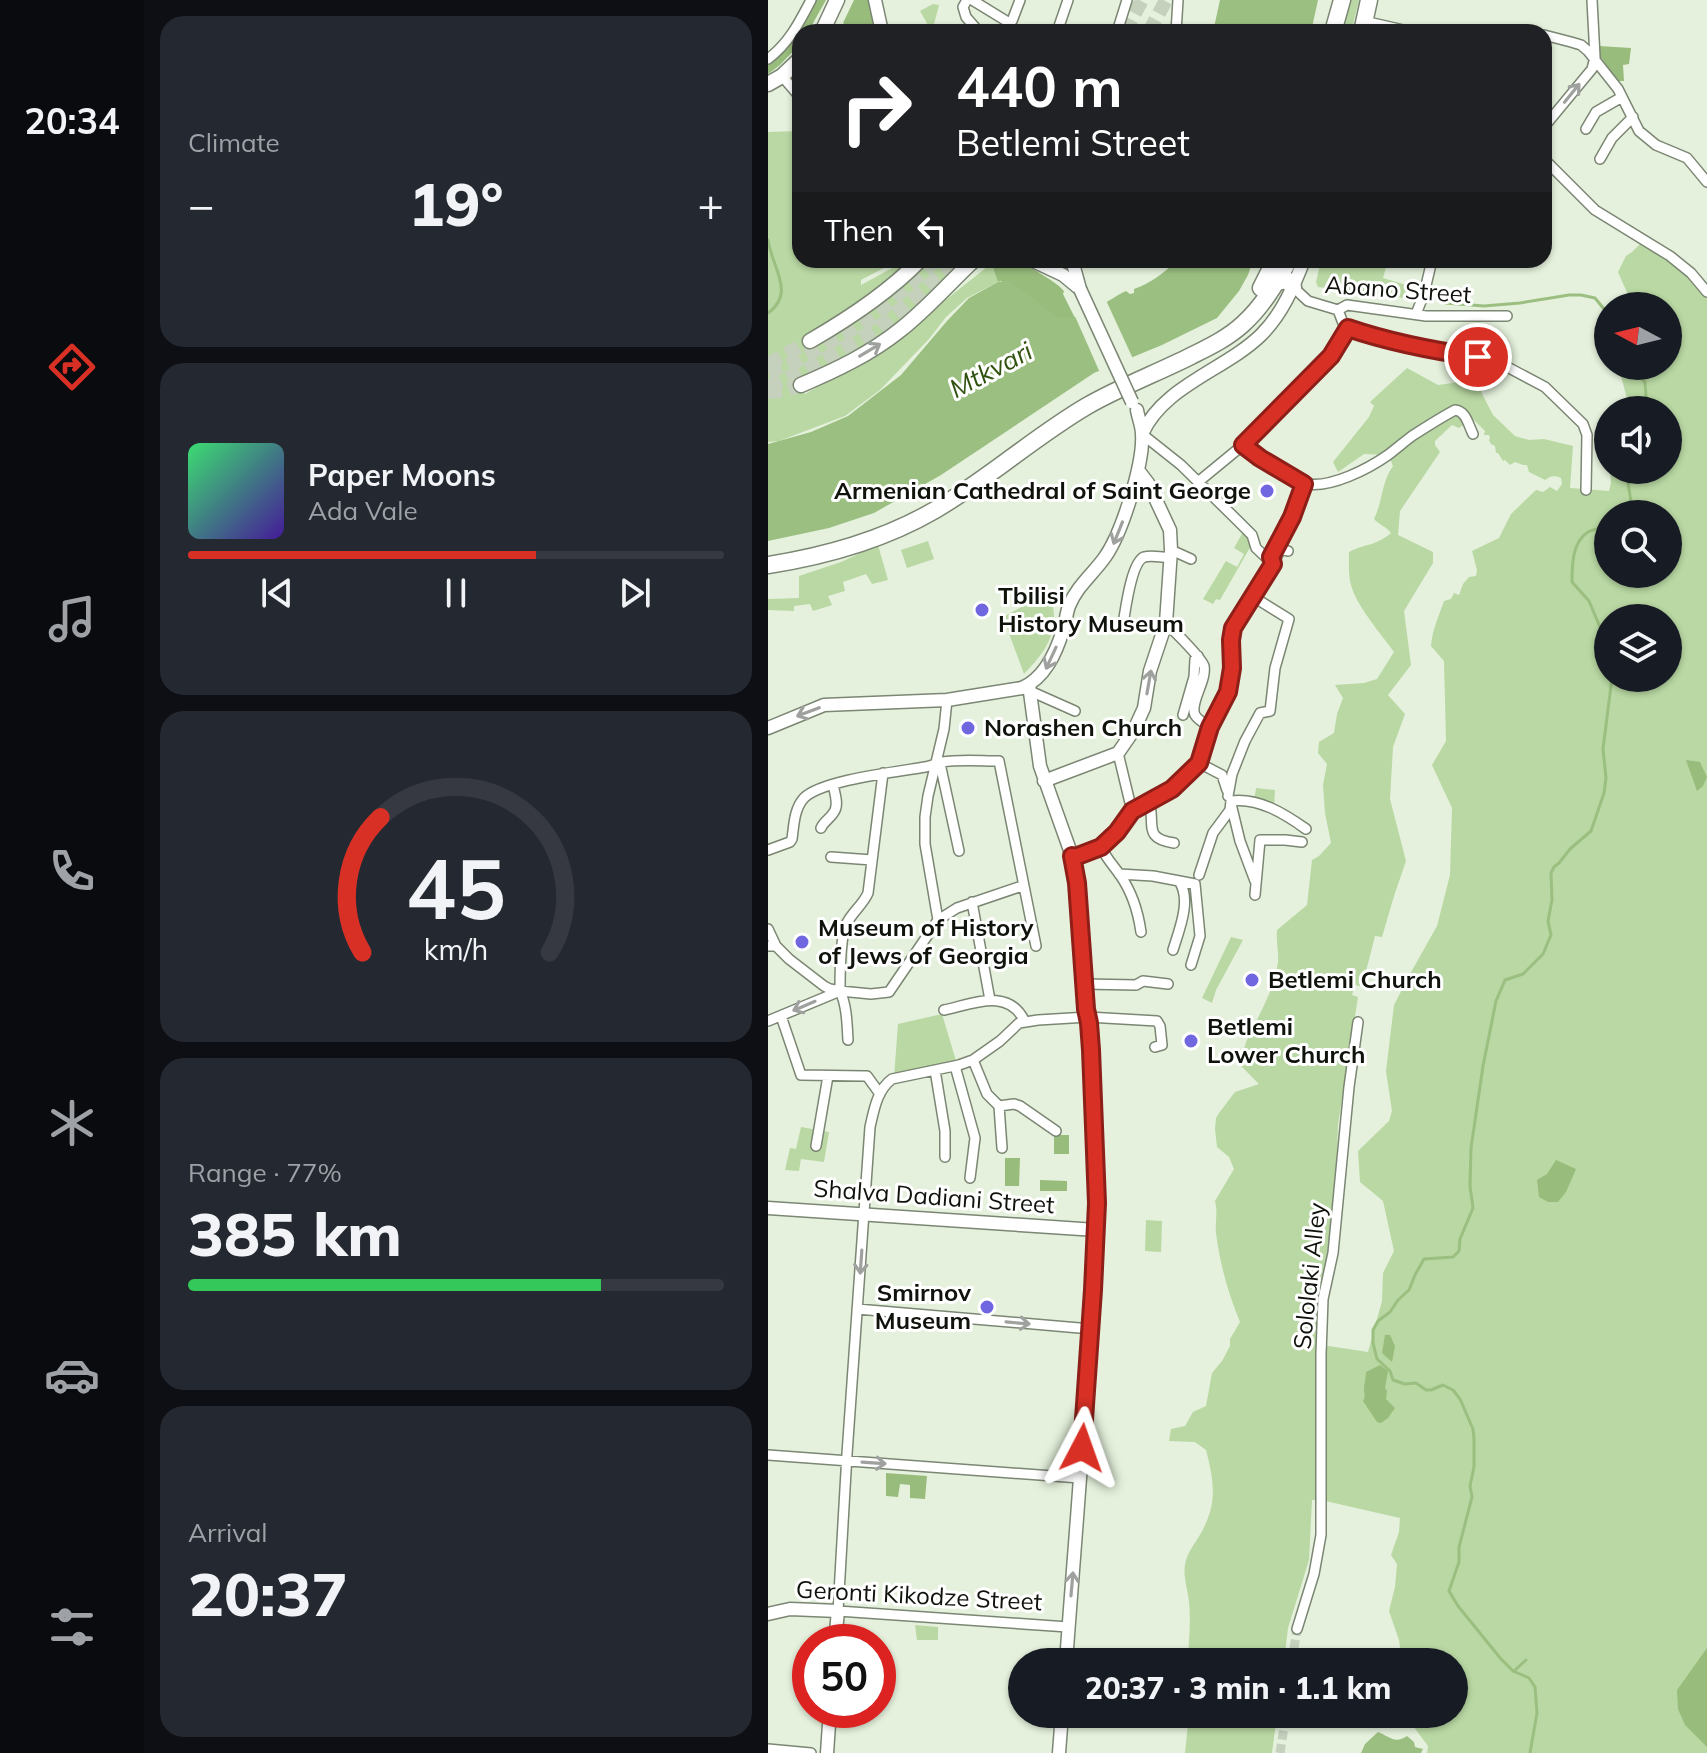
<!DOCTYPE html>
<meta charset="utf-8">
<style>
:root{--surface:#171b24;--page:#242831;--text:#f1f3f6;--muted:#9ea1a6;--line:#363941;--accent:#d93025}
body{margin:0;font-family:Mulish,sans-serif;background:var(--page);color:var(--text);height:100vh;display:flex;flex-direction:column;font-size:30px;white-space:nowrap}
*{box-sizing:border-box;margin:0}
p{font-size:26px;color:var(--muted)}
.icon{flex:none;width:44px;height:44px;fill:none;stroke:currentColor;stroke-width:2;stroke-linecap:round;stroke-linejoin:round}
.map{position:relative;flex:1;overflow:hidden}
.drawer{display:flex;flex-direction:column;gap:16px;padding:16px;background:#0d0f14;width:624px}
.drawer>*{flex:none}
.banner{position:absolute;left:24px;top:24px;width:760px;height:244px;border-radius:24px;box-shadow:0 2px 6px #0004;background:#202124;color:#fff;overflow:hidden}
.needle{width:52px;rotate:277deg}
.buttons{position:absolute;left:826px;top:292px;display:grid;gap:16px}
.buttons a{display:grid;place-items:center;width:88px;height:88px;border-radius:50%;background:var(--surface);box-shadow:0 2px 6px #0004;font-size:40px}
.speed{position:absolute;left:24px;top:1624px;display:flex;gap:16px;font-size:40px;font-weight:700;text-align:center}
.speed>*{display:grid;place-content:center;width:104px;height:104px;border-radius:50%;background:var(--surface);box-shadow:0 2px 6px #0004;line-height:1}
.speed .limit{border:12px solid #d22;background:#fff;color:#111}
.pin{position:absolute;display:grid;place-items:center;width:68px;height:68px;color:#fff;margin:-34px;border:4px solid #fff;border-radius:50%;box-shadow:0 2px 8px #0007}
.me{position:absolute;width:88px;margin:-44px;rotate:4deg;stroke-linejoin:round;filter:drop-shadow(0 0 6px #0008)}
.turn{display:flex;align-items:center;gap:28px;height:168px;padding:0 32px;font-size:36px}
.turn .icon{width:104px;height:104px;stroke-width:2.5}
.turn b{display:block;font-size:56px;line-height:68px}
.then{display:flex;align-items:center;height:76px;padding:0 32px;background:#0003;gap:16px;font-size:30px}
.big{font-size:60px;font-weight:800;line-height:1.1}
.drawer .card{flex:1;display:flex;flex-direction:column;justify-content:center;gap:12px;min-width:0;padding:0 28px;border-radius:24px;background:var(--page)}
.drawer .dial{align-items:center;gap:0}
.dial svg{height:208px;overflow:visible;fill:none;stroke:var(--line);stroke-width:7;stroke-linecap:round;text-anchor:middle}
.dial text{fill:var(--text);stroke:none}
.song{display:flex;align-items:center;gap:24px}
.cover{width:96px;height:96px;border-radius:12px;background:linear-gradient(135deg,hsl(140 70% 55%),hsl(260 70% 35%))}
.played{height:8px;border-radius:4px;background:linear-gradient(90deg,var(--accent) 65%,var(--line) 65%)}
.keys{display:flex;justify-content:space-around;direction:ltr}
.heat{display:flex;justify-content:space-between;align-items:center;font-size:44px;direction:ltr}
.charge{height:12px;border-radius:6px;background:linear-gradient(90deg,#34c759 77%,var(--line) 0)}
.trip{position:absolute;left:240px;top:1648px;width:460px;height:80px;border-radius:40px;background:var(--surface);box-shadow:0 2px 6px #0004;font-weight:800;line-height:80px;text-align:center}
main{display:flex;flex:1;min-height:0}
.dock{display:flex;flex-direction:column;width:144px;justify-content:space-around;align-items:center;background:#090b0e;color:var(--muted)}
.dock .icon{width:56px;height:56px}
.dock .current{color:var(--accent)}
.dock b{font-size:36px;color:var(--text)}
.map>svg:first-child{display:block}
.green{fill:#b9d8a3;fill-rule:evenodd}
.forest{fill:#98bc7c}
.water{fill:#9bbf80}
.pier{fill:#e5f1dc}
.lines{fill:none;stroke-linecap:round;stroke-linejoin:round}
.stream{stroke:#9bbf80;stroke-width:3}
.street-tunnel{stroke:#c5d0bd;stroke-width:9;stroke-dasharray:9 4.5;stroke-linecap:butt}
.primary-tunnel{stroke:#c5d0bd;stroke-width:14;stroke-dasharray:14 7;stroke-linecap:butt}
.street-casing{stroke:#7b8673;stroke-width:12}
.secondary-casing{stroke:#7b8673;stroke-width:15}
.primary-casing{stroke:#7b8673;stroke-width:17}
.highway-casing{stroke:#7b8673;stroke-width:19}
.street{stroke:#fff;stroke-width:9}
.secondary{stroke:#fff;stroke-width:12}
.primary{stroke:#fff;stroke-width:14}
.highway{stroke:#fff;stroke-width:16}
.secondary-bridge-casing{stroke:#7b8673;stroke-width:15;stroke-linecap:butt}
.secondary-bridge{stroke:#fff;stroke-width:12}
.oneway{stroke:#9fa19e}
.route-casing{stroke:#8d1f18;stroke-width:20}
.route{stroke:#d93025;stroke-width:14}
.poi-dot{fill:#6f66e0;stroke:#fff;stroke-width:3}
.labels{text-anchor:middle;stroke-width:6;stroke-linejoin:round;paint-order:stroke}
.street-label{font-size:24px;fill:#0f130c;stroke:#fff}
.poi-label{font-size:24px;font-weight:bold;fill:#0f130c;stroke:#fff;text-anchor:start}
.water-label{font-size:26px;font-style:italic;fill:#31520f;stroke:#fff}
</style>
<main>
<nav class="dock">
<b>20:34</b>
<svg class="icon current" aria-label="directions" viewBox="0 0 24 24"><path d="M12 3l9 9-9 9-9-9zM9 14v-3h6M13 9l2 2-2 2"/></svg>
<svg class="icon" aria-label="music" viewBox="0 0 24 24"><path d="M9 18V5l10-2v13"/><circle cx="6" cy="18" r="3"/><circle cx="16" cy="16" r="3"/></svg>
<svg class="icon" aria-label="phone" viewBox="0 0 24 24"><path d="M5 4h4l2 5-3 2q2 4 5 5l2-3 5 2v4C11 20 4 13 5 4z"/></svg>
<svg class="icon" aria-label="climate" viewBox="0 0 24 24"><path d="M12 3v18M4 7l16 10M4 17L20 7"/></svg>
<svg class="icon" aria-label="car" viewBox="0 0 24 24"><path d="M5 17H2v-5l4-1 3-4h7l3 4 3 1v5h-3M9 17h6M6 11h13"/><circle cx="7" cy="17" r="2"/><circle cx="17" cy="17" r="2"/></svg>
<svg class="icon" aria-label="filters" viewBox="0 0 24 24"><path d="M4 7h16M4 17h16"/><circle cx="9" cy="7" r="2"/><circle cx="15" cy="17" r="2"/></svg>
</nav>
<section class="drawer">
<div class="card"><p>Climate</p>
<div class="heat"><a>−</a><b class="big">19°</b><a>+</a></div>
</div>
<div class="card">
<div class="song"><i class="cover"></i><div><b>Paper Moons</b><p>Ada Vale</p></div></div>
<div class="played"></div>
<div class="keys"><svg class="icon" aria-label="previous" viewBox="0 0 24 24"><path d="M18 5L8 12l10 7zM5 5v14"/></svg><svg class="icon" aria-label="pause" viewBox="0 0 24 24"><path d="M8 5v14M16 5v14"/></svg><svg class="icon" aria-label="next" viewBox="0 0 24 24"><path d="M6 5l10 7-10 7zM19 5v14"/></svg></div>
</div>
<div class="card dial"><svg viewBox="0 0 100 80">
<path d="M14 69A42 42 0 1 1 86 69"/>
<path d="M14 69A42 42 0 0 1 21 17" stroke="#d93025"/>
<text x="50" y="56" font-size="32" font-weight="700">45</text>
<text x="50" y="72" font-size="11">km/h</text>
</svg></div>
<div class="card"><p>Range · 77%</p><b class="big">385 km</b><div class="charge"></div></div>
<div class="card"><p>Arrival</p><b class="big">20:37</b></div>
</section>
<div class="map">
<svg width="939" height="1753" viewBox="0 0 939 1753">
<rect width="100%" height="100%" fill="#e5f1dc"/>
<path class="green" d="M582 0H591L583 32H573Z
M165 4 171 5 164 32 152 11Z
M32 131V260H131L93 280V285L139 260H194L196 263 155 303 113 337 31 382 37 394 105 355 136 333 219 267 224 265 230 282 199 298 178 317 161 339 112 390 77 416 11 441 0 442V132Z
M876 240 921 276 939 299V1753H659L660 1746 645 1726 619 1718 621 1714H686V1662H634L631 1640 621 1611 627 1587 629 1564 623 1555 631 1532 632 1518 553 1500H544L541 1560 520 1628 516 1662H435L433 1658 420 1657C421 1639 423 1620 421 1602 420 1590 415 1578 417 1565 419 1552 427 1544 433 1533 450 1503 446 1481 438 1450L427 1442 401 1441 403 1429 417 1426 425 1412 438 1406 444 1373 454 1361 462 1346V1339L472 1322C460 1293 452 1264 448 1233 447 1221 450 1212 447 1201L466 1169 461 1157 449 1147 447 1129 448 1118 451 1113 467 1092 491 1084 471 1064C476 1057 475 1049 479 1040 491 1014 506 991 510 962 511 953 508 942 509 930L539 905 544 860 551 856 563 843 557 813 555 785 559 764 550 753 551 742 566 733 569 714 575 698 567 685 596 683 609 679 626 652C613 634 588 605 583 585 580 574 581 563 581 552 598 543 606 547 623 533 618 526 611 525 606 519 615 501 613 483 625 466L621 456 618 455 596 454 570 472 565 462 601 417 606 406 602 402 639 368 670 385 707 380 725 415 747 436 761 440 776 439 805 446 802 488 841 491 843 483 842 470H900V410H862L853 376 844 366H900V306H865L850 272 858 256 864 252ZM705 419 717 431 716 435H721L722 438 721 440 723 444 727 446 728 453H730L735 461 737 460 742 465 747 462 755 465H759L761 472 777 480C782 476 787 475 793 478L794 484 789 491 782 487 775 492 768 490 743 514 731 538 704 551 709 570 708 576 701 577 695 584 691 595 686 593 683 599 676 601C671 616 664 630 663 646L676 661 678 741 664 765 684 808 682 875 669 926 642 974 626 1005 618 1071 624 1111 621 1121 590 1151 592 1182 615 1201 626 1251 615 1273 614 1301 600 1352 554 1345 568 1173 570 1124 590 997 584 995 587 985 592 986 595 983 607 936 614 937 626 896 638 861 622 799 625 747 637 714 620 695 643 665 636 611 665 563V552L630 535 632 511 672 452 667 445V441L684 425 691 428ZM840 514H900V574H840ZM840 618H900V678H840Z
M553 260H620L615 278 645 287 648 289 644 296 636 298 550 287 548 282Z
M475 532 482 537 484 544 452 600 448 599 445 604 435 599 458 561 469 567 476 554 466 548Z
M160 541 166 559 139 568 133 550Z
M110 545 120 580 104 584 98 574 75 582 77 591 60 596 64 605 45 611 42 604 26 606V611L0 610V599L31 598V576L73 562Z
M276 595C285 601 286 608 286 618 286 642 271 658 256 674L235 617Z
M488 788 507 790 506 807 486 801Z
M463 937 475 940 448 990 444 1003 434 998Z
M174 1014 189 1064 126 1077 130 1024Z
M33 1127 61 1132 56 1162 33 1159 31 1171 17 1170 22 1148 28 1149Z
M378 1220 394 1221 393 1252 377 1251Z
M147 1625 170 1627V1640H149Z
M391 1714H509L504 1753H417L420 1724 391 1720Z"/>
<path class="forest" d="M44 0H58L40 32H32V44L12 65 0 74V62Z
M86 0H102L107 32H86L75 23Z
M831 46 863 48 861 64 855 65 856 81H849L832 56Z
M236 261C255 260 275 275 291 286L296 291 295 294 307 318 290 319 233 281 230 282 224 265Z
M918 760 932 762 939 777 935 786 929 791Z
M286 1135H301V1154H286Z
M237 1158H252L251 1186H237Z
M788 1160 808 1169 798 1192 790 1202H780L771 1197 769 1180 779 1174Z
M272 1180 299 1181V1191H272Z
M617 1335H622L627 1346 624 1362 614 1353Z
M612 1365 620 1371 617 1388 619 1391 618 1399 627 1408 620 1418 613 1423 609 1422 595 1401C598 1396 596 1395 596 1389 596 1384 598 1378 598 1372Z
M118 1473 159 1476 157 1499 142 1498V1485L132 1484 130 1497 118 1496Z
M939 1648V1747L917 1725 910 1709 909 1690Z"/>
<path class="water" d="M452 0H550L543 32H445Z
M409 260H485L480 275 471 291 449 318 394 345 326 373 173 475 106 513 61 528 0 541V444L43 432 80 416 133 375 179 321 201 298 230 282 240 281 256 291 290 318C316 321 337 301 358 291L362 294 366 293V289C382 284 397 272 409 260Z
M610 1732C622 1737 627 1744 639 1736L646 1742 647 1747 655 1749 653 1753H593L597 1744Z"/>
<path class="pier" d="M337 298 366 361 333 375 306 314Z"/>
<g class="lines">
<path class="stream" d="M0 240C4 268 28 293 0 313
M677 303 716 306 752 303 801 295H813L827 298 836 309 840 319
M868 366 869 374 877 382 879 410
M858 470 865 514
M840 527C834 528 825 529 820 532 804 542 804 566 804 582L821 601 840 646
M746 1671 758 1660
M762 1753 769 1713 767 1687 761 1678 745 1671 733 1659 690 1606 681 1591 691 1562V1547L704 1497 702 1486 706 1467V1439L705 1429 692 1399 685 1390 675 1385 663 1390H658L648 1383 637 1384 625 1380 622 1371 609 1359 605 1343V1330L610 1321 622 1312 630 1300 641 1290 647 1275 656 1259 685 1257 691 1251 692 1239 705 1208 702 1186 703 1148 715 1066 728 1001 737 980 755 974 775 954 783 935 780 921 784 900 783 873 786 867 791 863 802 849 823 831 836 793 838 778 835 749 844 678"/>
<path class="street-tunnel" d="M524 1662 529 1629
M512 1753 518 1714"/>
<path class="primary-tunnel" d="M357 32 374 0
M381 32 398 0
M0 364 42 341
M0 372 27 362 104 318 168 260
M0 386 38 370 110 328 191 260
M0 392 16 391 33 385"/>
<g class="street-casing">
<path id="street" d="M199 0 195 7 198 17 211 32
M204 0 240 22 244 21 252 0
M596 21 644 32
M289 32 300 0
M349 32 359 0
M408 32 410 0
M776 35 803 42 813 45 820 51 850 89 871 131 888 145 919 158 939 182
M0 59C21 43 31 23 43 0
M14 76 32 97
M776 127 824 69 827 57 824 0
M818 129 828 112 854 97
M776 159 827 210 902 256 923 273 939 292
M832 159 844 138 865 117
M525 287 540 301 570 310 579 305 658 316H739
M570 310 575 323 580 328 630 341 728 361 777 387 815 424 819 435 818 490
M648 314 656 294 664 260
M374 434 413 465 470 521 484 535 488 548 505 564 513 549 520 551
M475 445C489 456 523 482 539 484 563 488 600 469 620 455 628 449 636 442 644 436 658 427 672 418 687 410 698 411 700 424 705 434
M430 482 475 445 513 408 563 356 580 328
M403 550 423 559
M356 618C358 606 364 562 376 557 383 555 396 557 403 558
M398 623C407 632 433 657 436 666 439 681 421 703 427 715 430 720 437 724 442 727
M262 691 307 711
M415 715 426 677 427 659 430 656
M350 753 364 811
M431 763 454 775 459 790
M168 764 173 768 191 851
M460 796 464 774 477 741 492 713 502 711 507 668 521 619 492 601 484 599
M381 801C388 825 374 838 406 843
M463 804 472 841 487 881
M53 828C56 821 62 819 66 812 71 805 67 794 65 785
M333 847C338 858 345 865 352 875 364 892 370 911 373 932
M0 850 22 842 24 839C26 825 26 809 36 798 54 780 129 772 157 767 163 766 169 763 174 762 192 759 213 761 231 761L268 946
M304 856 307 857 333 847 349 832 364 811 404 789 431 763 442 727 454 706 460 692 464 668 463 640 465 628 505 564 503 557 524 517 530 495 536 484
M63 857 104 860
M351 874 385 876 427 884 432 936 423 965
M431 875 445 833 462 810 463 801C490 797 517 814 538 829
M487 895 492 840H517L534 842
M204 902 222 1000
M170 920 157 844V817L160 796 176 729 179 700
M0 929 8 946
M0 946H8L21 959 56 986 62 989 72 991
M405 950C411 930 424 900 411 881
M316 984 368 985 375 981 400 984
M176 1010C205 1004 241 987 257 1022
M13 1016 33 1075 96 1076H99L112 1094
M0 1021 72 991 103 994 121 992 170 920 189 908 254 886
M80 1040C79 1024 79 1006 72 991 72 975 72 939 78 925 83 913 95 905 100 893L115 773
M205 1060 219 1094 231 1106 234 1148
M187 1066 207 1138 202 1178
M167 1070 177 1131V1157
M231 1106 246 1104 252 1106 288 1131
M48 1146 60 1076
M89 1309 323 1329
M0 1455 312 1478
M300 1627 70 1611 79 1454 102 1127C106 1110 109 1090 124 1079L191 1065 205 1060 232 1041 251 1023 270 1020 320 1017 389 1021 392 1026 394 1045 387 1047
M529 1629 546 1574 553 1535V1354L555 1299 565 1253 581 1087 590 1022
M0 1749 43 1753"/>
</g>
<g class="secondary-casing">
<path id="secondary" d="M107 0 114 32
M263 260 295 275 312 289
M304 260 312 289
M374 434C395 386 457 370 493 335 514 314 525 288 536 260
M261 685 272 766 304 856 309 883 318 1009C328 1047 325 1090 327 1130 330 1213 325 1295 319 1378 313 1473 305 1567 298 1662
M0 728 56 705 179 700 254 688C277 678 288 653 295 630 298 622 298 614 301 606 309 586 325 574 337 557 354 533 376 463 374 434 374 426 370 417 369 410
M276 781 350 753 366 730 376 708 382 671 398 623 403 550 402 530 380 483 370 470
M0 1208 328 1230
M0 1614 22 1609 70 1611 67 1642
M59 1753 62 1710
M291 1753 294 1714"/>
</g>
<g class="primary-casing">
<path id="primary" d="M54 32 69 0
M0 84 14 76 32 59
M42 341C82 318 120 293 152 260
M33 385C68 370 102 354 132 330 159 309 181 283 206 260"/>
</g>
<g class="highway-casing">
<path id="highway" d="M565 32 574 0
M594 32 601 0
M509 282 519 280 525 287
M493 288 507 260
M0 565C58 556 117 539 167 510 220 479 266 437 319 406 352 387 389 373 423 356 441 347 460 338 475 324 495 306 508 283 521 260"/>
</g>
<use href="#street" class="street"/>
<use href="#secondary" class="secondary"/>
<use href="#primary" class="primary"/>
<use href="#highway" class="highway"/>
<g class="secondary-bridge-casing">
<path id="secondary-bridge" d="M312 289 364 402"/>
</g>
<use href="#secondary-bridge" class="secondary-bridge"/>
</g>
<defs><path id="oneway-shaft" d="M-6 0H5M1.5-3L5.5 0L1.5 3" fill="none" stroke-width="1.6" stroke-linecap="round" stroke-linejoin="round" transform="scale(2)"/></defs>
<g class="oneway">
<use href="#oneway-shaft" transform="translate(804 93) rotate(-51)"/>
<use href="#oneway-shaft" transform="translate(102 350) rotate(-31)"/>
<use href="#oneway-shaft" transform="translate(350 533) rotate(112)"/>
<use href="#oneway-shaft" transform="translate(283 658) rotate(115)"/>
<use href="#oneway-shaft" transform="translate(381 682) rotate(-80)"/>
<use href="#oneway-shaft" transform="translate(40 712) rotate(159)"/>
<use href="#oneway-shaft" transform="translate(36 1006) rotate(157)"/>
<use href="#oneway-shaft" transform="translate(93 1262) rotate(94)"/>
<use href="#oneway-shaft" transform="translate(250 1323) rotate(5)"/>
<use href="#oneway-shaft" transform="translate(106 1463) rotate(4)"/>
<use href="#oneway-shaft" transform="translate(304 1584) rotate(-85)"/>
</g>
<g class="lines">
<g class="route-casing">
<path id="route" d="M314 1448 325 1290 329 1203 323 1050 321 1023 318 1009 309 883 304 856 307 857 333 847 349 832 364 811 404 789 431 763 442 727 460 692 464 668 463 640 465 628 505 564 503 557 524 517 536 484 492 458 475 445 563 356 580 328C621 342 667 351 710 357"/>
</g>
<use href="#route" class="route"/>
</g>
<g class="poi-dot">
<circle cx="499" cy="491" r="8"/>
<circle cx="214" cy="610" r="8"/>
<circle cx="200" cy="728" r="8"/>
<circle cx="34" cy="942" r="8"/>
<circle cx="484" cy="980" r="8"/>
<circle cx="423" cy="1041" r="8"/>
<circle cx="219" cy="1307" r="8"/>
</g>
<g class="labels">
<g class="street-label">
<text transform="translate(630 290) rotate(4)" y="8">Abano Street</text>
<text transform="translate(166 1197) rotate(4)" y="8">Shalva Dadiani Street</text>
<text transform="translate(542 1276) rotate(-84)" y="8">Sololaki Alley</text>
<text transform="translate(151 1596) rotate(3)" y="8">Geronti Kikodze Street</text>
</g>
<g class="poi-label">
<text x="483" y="499" text-anchor="end">Armenian Cathedral of Saint George</text>
<text x="230" y="604">Tbilisi<tspan x="230" dy="28">History Museum</tspan></text>
<text x="216" y="736">Norashen Church</text>
<text x="50" y="936">Museum of History<tspan x="50" dy="28">of Jews of Georgia</tspan></text>
<text x="500" y="988">Betlemi Church</text>
<text x="439" y="1035">Betlemi<tspan x="439" dy="28">Lower Church</tspan></text>
<text x="203" y="1301" text-anchor="end">Smirnov<tspan x="203" dy="28">Museum</tspan></text>
</g>
<g class="water-label">
<text transform="translate(223 370) rotate(-28)" y="9">Mtkvari</text>
</g>
</g>
</svg>
<div class="buttons">
<a><svg class="needle" viewBox="-14 -14 28 28"><path d="M0-13l5 13h-10z" fill="#e53935"/><path d="M0 13l5-13h-10z" fill="#9ea1a6"/></svg></a>
<a><svg class="icon" aria-label="sound" viewBox="0 0 24 24"><path d="M4 9h4l5-4v14l-5-4H4zM17 9q2 3 0 6"/></svg></a>
<a><svg class="icon" aria-label="search" viewBox="0 0 24 24"><circle cx="10" cy="10" r="6"/><path d="M15 15l6 6"/></svg></a>
<a><svg class="icon" aria-label="layers" viewBox="0 0 24 24"><path d="M12 4l9 5-9 5-9-5zM3 14l9 5 9-5"/></svg></a>
</div>
<div class="speed"><div class="limit">50</div></div>
<div class="pin" style="left:710px;top:357px;background:#d93025"><svg class="icon" aria-label="arrive" viewBox="0 0 24 24"><path d="M6 21V4h12l-3 4 3 4H6"/></svg></div>
<svg class="me" style="left:314px;top:1448px" viewBox="-20 -20 40 40"><path d="M0-17L14 15 0 8-14 15z" fill="#d93025" stroke="#fff" stroke-width="4"/></svg>
<div class="trip">20:37 · 3 min · 1.1 km</div>
<div class="banner">
<div class="turn"><svg class="icon" aria-label="right" viewBox="0 0 24 24"><path d="M7 20v-9h11M14 6l5 5-5 5"/></svg><div><b>440 m</b>Betlemi Street</div></div>
<div class="then">Then<svg class="icon" aria-label="left" viewBox="0 0 24 24"><path d="M17 20v-9H6M10 6l-5 5 5 5"/></svg></div>
</div>
</div>
</main>
